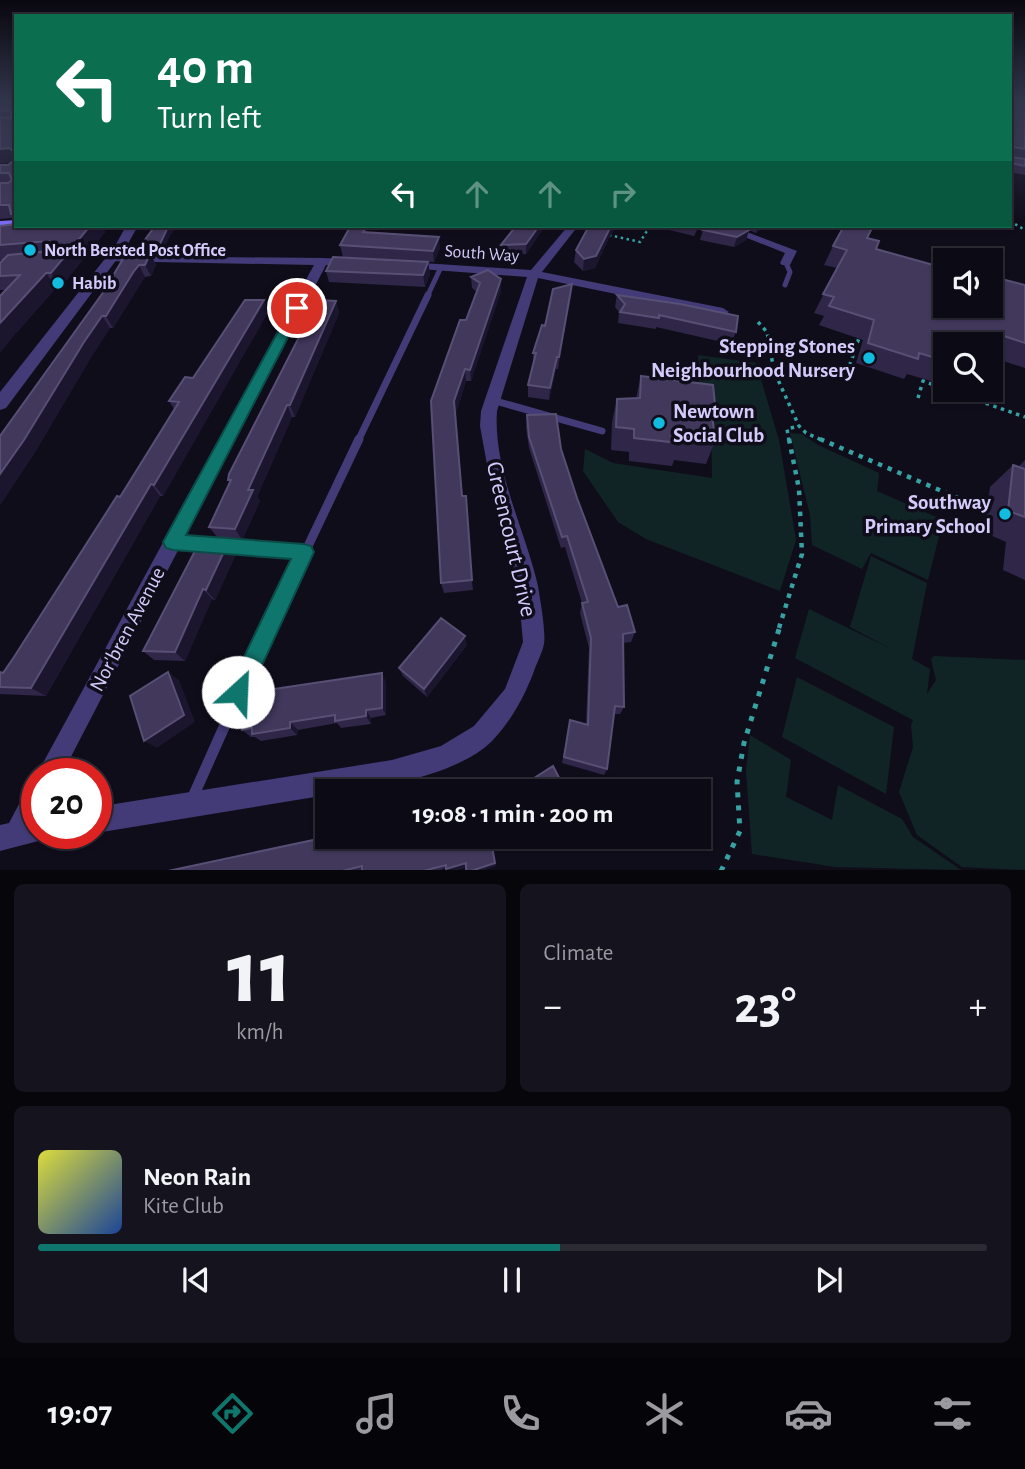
<!DOCTYPE html>
<meta charset="utf-8">
<style>
:root{--surface:#0c0a14;--page:#15131d;--text:#f1f3f6;--muted:#9a9aa0;--line:#2c2b34;--accent:#0f766e}
body{margin:0;font-family:"Alegreya Sans",sans-serif;background:var(--page);color:var(--text);height:100vh;display:flex;flex-direction:column;font-size:26px;white-space:nowrap}
*{box-sizing:border-box;margin:0}
p{font-size:23px;color:var(--muted)}
.icon{flex:none;width:38px;height:38px;fill:none;stroke:currentColor;stroke-width:2;stroke-linecap:round;stroke-linejoin:round}
.map{position:relative;height:870px;overflow:hidden}
.details{display:flex;flex-direction:column;gap:14px;padding:14px;background:#07060b;flex:1}
.details>*{flex:none}
.top-card{position:absolute;left:14px;top:14px;width:998px;height:214px;border-radius:0px;box-shadow:0 2px 5px #0004,0 0 0 2px var(--line);background:#0b6e4f;color:#fff;overflow:hidden}
.fabs{position:absolute;left:933px;top:248px;display:grid;gap:14px}
.fabs a{display:grid;place-items:center;width:70px;height:70px;border-radius:0px;background:var(--surface);box-shadow:0 2px 5px #0004,0 0 0 2px var(--line);font-size:35px}
.speed{position:absolute;left:21px;top:758px;display:flex;gap:14px;font-size:35px;font-weight:700;text-align:center}
.speed>*{display:grid;place-content:center;width:91px;height:91px;border-radius:50%;background:var(--surface);box-shadow:0 2px 5px #0004,0 0 0 2px var(--line);line-height:1}
.speed .limit{border:10px solid #d22;background:#fff;color:#111}
.pin{position:absolute;display:grid;place-items:center;width:60px;height:60px;color:#fff;margin:-30px;border:4px solid #fff;border-radius:50%;box-shadow:0 2px 7px #0007}
.me{position:absolute;width:77px;margin:-38px;rotate:25deg;stroke-linejoin:round;filter:drop-shadow(0 0 5px #0008)}
.turn{display:flex;align-items:center;gap:24px;height:147px;padding:0 28px;font-size:32px}
.turn .icon{width:91px;height:91px;stroke-width:2.5}
.turn b{display:block;font-size:49px;line-height:60px}
.lanes{display:flex;align-items:center;height:66px;padding:0 28px;background:#0003;justify-content:center;gap:35px;direction:ltr}
.lanes .off{opacity:.35}
.big{font-size:52px;font-weight:600;line-height:1.1}
.details .widget{flex:1;display:flex;flex-direction:column;justify-content:center;gap:10px;min-width:0;padding:0 24px;border-radius:10px;background:var(--page)}
.details .dial{align-items:center;gap:0}
.dial b{font-size:91px;line-height:1}
.song{display:flex;align-items:center;gap:21px}
.cover{width:84px;height:84px;border-radius:10px;background:linear-gradient(135deg,hsl(60 70% 55%),hsl(220 70% 35%))}
.played{height:7px;border-radius:4px;background:linear-gradient(90deg,var(--accent) 55%,var(--line) 55%)}
.keys{display:flex;justify-content:space-around;direction:ltr}
.heat{display:flex;justify-content:space-between;align-items:center;font-size:38px;direction:ltr}
.details .tiles{flex:1;display:grid;gap:14px;grid-template-columns:1fr 1fr}
.widget:last-child{grid-column:span 2}
.trip{position:absolute;left:315px;top:779px;width:396px;height:70px;border-radius:0px;background:var(--surface);box-shadow:0 2px 5px #0004,0 0 0 2px var(--line);font-weight:600;line-height:70px;text-align:center}
.tab-bar{display:flex;height:112px;justify-content:space-around;align-items:center;background:#050408;color:var(--muted)}
.tab-bar .icon{width:49px;height:49px}
.tab-bar .selected{color:var(--accent)}
.tab-bar b{font-size:32px;color:var(--text)}
.map>svg:first-child{display:block}
.green{fill:#102425}
.lines{fill:none;stroke-linecap:round;stroke-linejoin:round}
.path-far3{stroke:#36a2a4;stroke-width:2.5;stroke-dasharray:2.5 3.5;stroke-linecap:butt}
.path-far2{stroke:#36a2a4;stroke-width:3.5;stroke-dasharray:3.5 4.5;stroke-linecap:butt}
.path-far1{stroke:#36a2a4;stroke-width:4.5;stroke-dasharray:4.5 6;stroke-linecap:butt}
.path{stroke:#36a2a4;stroke-width:5;stroke-dasharray:5 8;stroke-linecap:butt}
.service-far3{stroke:#423b77;stroke-width:5}
.service-far2{stroke:#423b77;stroke-width:7}
.service-far1{stroke:#423b77;stroke-width:9}
.service{stroke:#423b77;stroke-width:11}
.minor{fill:#423b77;fill-rule:evenodd}
.tertiary{fill:#423b77;fill-rule:evenodd}
.secondary{fill:#786af3;fill-rule:evenodd}
.wall{fill:#2f2648}
.shaded-wall{fill:#1b152e}
.building{fill:#41385c;stroke:#584f75;stroke-width:2}
.route{fill:#0f766e;stroke:#0a4d48;stroke-width:2}
.poi-dot{fill:#12bbe0;stroke:#100d1b;stroke-width:2.5}
.labels{text-anchor:middle;stroke-width:7;stroke-linejoin:round;paint-order:stroke}
.far-poi-label{font-size:18px;font-weight:bold;fill:#d4cbfb;stroke:#100d1b;text-anchor:start}
.far-street-label{font-size:18px;fill:#d4cbfb;stroke:#100d1b}
.poi-label{font-size:21px;font-weight:bold;fill:#d4cbfb;stroke:#100d1b;text-anchor:end}
.street-label{font-size:21px;fill:#d4cbfb;stroke:#100d1b}
.near-street-label{font-size:24px;fill:#d4cbfb;stroke:#100d1b}
</style>
<div class="map">
<svg width="1025" height="871" viewBox="0 0 1025 871">
<rect width="100%" height="100%" fill="#100d1b"/>
<path class="green" d="M698 355 756 363 779 440 796 540 780 591 646 539 618 522 583 471 585 449 613 463 712 478 711 407 700 405Z
M790 433 802 434 818 445 879 473 877 491 943 520 928 580 871 553 862 569 812 545 810 515Z
M871 556 927 583 912 659 930 669 927 694 936 680 931 659 934 656 1025 660V870L962 867 917 835 899 792 913 747 911 725 913 720 795 658 809 609 891 649 850 627Z
M797 677 894 727 886 794 782 737Z
M750 735 791 760 786 797 832 820 838 785 902 819 913 837 961 870 835 867 752 854 746 770Z"/>
<g class="lines">
<path class="path-far3" d="M1010 221 1025 230
M536 226 554 227
M609 235 640 242 650 226"/>
<path class="path-far2" d="M758 322 767 332 774 371 799 426 806 433 824 441
M847 373 860 335
M948 390 1025 417
M918 398 923 381 945 389
M789 441 787 429 799 426"/>
<path class="path-far1" d="M820 439 977 506
M779 628 802 554 799 489 789 439"/>
<path class="path" d="M721 871 740 831 737 782 744 743 780 626"/>
<path class="service-far3" d="M785 285 790 272 786 263
M427 297 441 267"/>
<path class="service-far2" d="M492 400 602 431
M358 441 428 295"/>
<path class="service-far1" d="M173 542 208 545
M221 546 304 552
M269 628 359 439"/>
<path class="service" d="M192 799 269 626"/>
<path class="minor" d="M568 226H578L542 272 723 308 729 312 723 316 538 278 497 411C493 470 525 529 538 586 540 599 546 631 544 644 542 654 536 664 533 674 523 699 511 721 492 741 458 775 374 791 327 791V795L96 833V807L392 760 441 746 474 726 505 689 523 642 518 587 488 470 480 426 481 411 527 277 407 268 401 265 407 262 531 270Z
M717 226H731L797 251 790 265H782L780 263 785 253Z
M109 256 322 258 350 259 356 262 350 265H326L62 774H37L314 265 105 261V257Z
M37 784V833H49L46 839 0 851V825L9 823 28 787Z"/>
<path class="tertiary" d="M126 226H138L126 247 6 408 0 410V392L115 246Z"/>
<path class="secondary" d="M16 220V226H19L0 227V221Z"/>
</g>
<path class="wall" d="M0 100H16V221L14 218 0 219V165H8L12 161 0 163Z
M1025 100V158L1013 156 1010 163Z
M1010 163 1025 166V175L1010 172Z
M0 226H101L105 232 61 287 56 288 17 332 6 290H0V263L3 260H0Z
M155 226H178L170 235 161 255H151L156 265 151 276 145 277 141 283 113 328H110L93 354 35 452 0 505V436L142 254 139 248Z
M516 226H545L526 254 501 255V245Z
M658 226H699L694 236 657 227Z
M709 226H764L756 233 749 230 746 240 734 247 700 240 703 230Z
M365 228 367 233 440 248 434 262 343 257 340 245Z
M867 238 876 249 936 266 939 261 1025 285V368L1000 360 1001 376 990 388V345H945V385L907 374 904 379 856 363 863 340 819 325 824 316 814 313 837 268 824 265 833 246Z
M608 240 595 268 583 271 574 262 576 250Z
M428 262 430 274 425 287 329 282 326 271Z
M471 277 501 279V291L471 381H466L456 413 462 496 473 590 444 593 441 583 431 401 477 292 472 288Z
M572 284 558 369H556L549 400 528 397V385L533 365V353L545 326Z
M617 295 736 332 731 344 656 327V329L618 323 619 312 615 307Z
M264 300 268 312 163 496H160L46 696 0 694V672L3 673 14 657 120 497 174 409 169 401 193 378Z
M336 301 339 313 295 417H292L257 497 260 501 242 540 218 538 209 527 230 482 228 480Z
M641 376 716 414 713 422 715 441 706 464 674 460 672 466 629 461V452L611 450 612 422 617 399 636 398Z
M964 390H989L983 396Z
M527 415 561 449 577 498 618 607 635 632 631 642 623 643 624 707 620 714H614L607 769 604 775 562 763 570 720 586 724 589 648 580 613 582 603 565 547 561 548 529 448 526 427Z
M1025 460V580L1003 570 1006 542 983 532 990 487 1013 465 1018 467Z
M228 543 236 554 215 600 212 599 185 661 154 660 143 651Z
M467 645 427 697 403 676 399 668Z
M386 682V715L371 718V724L341 728 337 723 298 730 297 735 261 741 255 737H251L242 730Z
M493 849 496 866 481 871H466V867L453 871H448L446 868 437 871H168Z"/>
<path class="shaded-wall" d="M9 148 16 158V161L0 163V149Z
M90 226H101L105 232 61 287 51 273Z
M170 226H178L170 235 161 255 158 248 167 229Z
M539 226H545L526 254V244Z
M611 226H617L608 240 595 268 583 271 584 259Z
M758 226H764L756 233Z
M749 230 746 240 734 247 737 237Z
M439 237 440 248 434 262 433 251Z
M150 254 156 265 151 276 145 265Z
M428 262 430 274 425 287 423 275Z
M139 265 145 277 113 328 106 316Z
M46 273 56 288 17 332 0 353V323Z
M501 279V291L471 381 470 370Z
M572 284 571 296 558 369 559 357Z
M264 300 268 312 163 496 154 485Z
M336 301 339 313 295 417 290 405Z
M102 316 110 328 93 354 35 452 0 505V474L84 342Z
M557 357 556 369 549 400 550 388Z
M465 369 466 381 456 413 454 401Z
M287 405 292 417 257 497 260 501 242 540 235 529 248 490Z
M151 484 160 496 46 696 31 688Z
M228 543 236 554 215 600 206 590Z
M203 589 212 599 185 661 175 652Z
M465 636 467 645 427 697 424 689Z
M168 672 179 680 195 722 157 748 144 741Z
M382 673 386 682V715L382 708Z
M366 710 371 718V724L366 716Z
M290 722 298 730 297 735 290 728Z
M506 836H512L493 849 492 846Z
M529 836H534L521 845 522 841Z
M466 863 467 866 453 871H448L446 869Z
M495 863 496 866 481 871H471Z"/>
<path class="building" d="M0 100H16V214H11L9 205H0V183H8L12 180 9 173H0V165H8L13 161V151L9 148 0 149V117L11 118V110L1 111 0 113Z
M1010 100H1025V149L1013 147V157L1025 159V166L1010 163Z
M16 224V226H90L51 273H46L0 323V296L20 275 0 276V263L8 255 50 251 55 246 49 241 0 245V226Z
M155 226H170L167 229 158 248H139Z
M516 226H539L526 244 501 245Z
M589 226H611L596 256 584 259 576 250Z
M709 226H738L749 230 737 237 703 230Z
M844 226H873L867 238 879 241 876 249 937 266 939 261 945 262V306H990V276L1025 285V343L998 334 1001 376 990 373V345H945V361L919 353 918 359 868 343 874 320 829 306 834 297 823 294 847 250 833 246Z
M350 227 365 228 363 232 439 237 433 251 340 245Z
M130 254H150L145 265H139L134 271 106 316H102L84 342 24 440 0 474V436L102 294 123 259Z
M333 257 428 262 423 275 326 271Z
M488 270 501 279 470 370 465 369 454 401 462 496H466L472 580 441 583 431 401 460 320H466L480 283 471 277Z
M572 284 559 357H557L550 388 528 385 536 353H533L542 325 545 326 553 289Z
M617 295 680 304 738 316 736 332 659 315V318L620 312 625 304Z
M245 300H264L154 485 151 484 31 688 0 687V672L3 673 14 657 117 496 120 497 179 402 169 401 185 377 193 378Z
M318 300 336 301 290 405H287L248 490H253L235 529 209 527 231 480H228L229 474Z
M641 376 713 385 716 414 712 413 715 441 679 437 680 443 634 438V429L616 427 617 399 640 398Z
M556 414 561 449 577 498 618 607 627 605 635 632 623 634 624 707 615 706 607 769 564 757 570 720 588 725 591 638 582 603 588 602 567 536 562 537 529 437 527 415Z
M1013 465 1025 469V517L1008 511Z
M203 541 228 543 206 590 203 589 175 652 143 651 197 547Z
M441 618 465 636 424 689 399 668Z
M168 672 184 715 144 741 130 696Z
M382 673V708L366 710V716L335 721V715L290 722V728L252 734V728L242 730 248 693Z
M553 766 566 791H514Z
M332 836H506L492 846 495 863 471 871H466V863L446 869V865L423 871H362V866L342 871H168Z
M519 836H529L522 841Z"/>
<linearGradient id="sky" x2="0" y2="1"><stop stop-color="#09070f"/><stop offset="0.45" stop-color="#31354a"/><stop offset="1" stop-color="#31354a" stop-opacity="0"/></linearGradient>
<rect width="1025" height="222" fill="url(#sky)"/>
<path class="route" d="M297 304 303 308 186 535 304 544 311 546 314 552 246 700 238 703 230 700 227 692 291 559 173 550 166 548 163 542 291 308Z"/>
<g class="poi-dot">
<circle cx="30" cy="250" r="7"/>
<circle cx="58" cy="283" r="7"/>
<circle cx="869" cy="358" r="7"/>
<circle cx="659" cy="423" r="7"/>
<circle cx="1005" cy="514" r="7"/>
</g>
<g class="labels">
<g class="far-poi-label">
<text x="44" y="256">North Bersted Post Office</text>
<text x="72" y="289">Habib</text>
</g>
<g class="far-street-label">
<text transform="translate(482 253) rotate(4)" y="6">South Way</text>
</g>
<g class="poi-label">
<text x="855" y="353">Stepping Stones<tspan x="855" dy="24">Neighbourhood Nursery</tspan></text>
<text x="673" y="418" text-anchor="start">Newtown<tspan x="673" dy="24">Social Club</tspan></text>
<text x="991" y="509">Southway<tspan x="991" dy="24">Primary School</tspan></text>
</g>
<g class="street-label">
<text transform="translate(127 629) rotate(-62)" y="7">Nor'bren Avenue</text>
</g>
<g class="near-street-label">
<text transform="translate(512 539) rotate(77)" y="8">Greencourt Drive</text>
</g>
</g>
</svg>
<div class="fabs">
<a><svg class="icon" aria-label="sound" viewBox="0 0 24 24"><path d="M4 9h4l5-4v14l-5-4H4zM17 9q2 3 0 6"/></svg></a>
<a><svg class="icon" aria-label="search" viewBox="0 0 24 24"><circle cx="10" cy="10" r="6"/><path d="M15 15l6 6"/></svg></a>
</div>
<div class="speed"><div class="limit">20</div></div>
<div class="pin" style="left:297px;top:308px;background:#d93025"><svg class="icon" aria-label="arrive" viewBox="0 0 24 24"><path d="M6 21V4h12l-3 4 3 4H6"/></svg></div>
<svg class="me" style="left:238px;top:692px" viewBox="-20 -20 40 40"><circle r="19" fill="#fff"/><path d="M0-13L10 11 0 6-10 11z" fill="#0f766e"/></svg>
<div class="trip">19:08 · 1 min · 200 m</div>
<div class="top-card">
<div class="turn"><svg class="icon" aria-label="left" viewBox="0 0 24 24"><path d="M17 20v-9H6M10 6l-5 5 5 5"/></svg><div><b>40 m</b>Turn left</div></div>
<div class="lanes"><svg class="icon" aria-label="left" viewBox="0 0 24 24"><path d="M17 20v-9H6M10 6l-5 5 5 5"/></svg><svg class="icon off" aria-label="ahead" viewBox="0 0 24 24"><path d="M12 20V5M6 11l6-6 6 6"/></svg><svg class="icon off" aria-label="ahead" viewBox="0 0 24 24"><path d="M12 20V5M6 11l6-6 6 6"/></svg><svg class="icon off" aria-label="right" viewBox="0 0 24 24"><path d="M7 20v-9h11M14 6l5 5-5 5"/></svg></div>
</div>
</div>
<section class="details">
<div class="tiles">
<div class="widget dial"><b>11</b><p>km/h</p></div>
<div class="widget"><p>Climate</p>
<div class="heat"><a>−</a><b class="big">23°</b><a>+</a></div>
</div>
<div class="widget">
<div class="song"><i class="cover"></i><div><b>Neon Rain</b><p>Kite Club</p></div></div>
<div class="played"></div>
<div class="keys"><svg class="icon" aria-label="previous" viewBox="0 0 24 24"><path d="M18 5L8 12l10 7zM5 5v14"/></svg><svg class="icon" aria-label="pause" viewBox="0 0 24 24"><path d="M8 5v14M16 5v14"/></svg><svg class="icon" aria-label="next" viewBox="0 0 24 24"><path d="M6 5l10 7-10 7zM19 5v14"/></svg></div>
</div>
</div>
</section>
<nav class="tab-bar">
<b>19:07</b>
<svg class="icon selected" aria-label="directions" viewBox="0 0 24 24"><path d="M12 3l9 9-9 9-9-9zM9 14v-3h6M13 9l2 2-2 2"/></svg>
<svg class="icon" aria-label="music" viewBox="0 0 24 24"><path d="M9 18V5l10-2v13"/><circle cx="6" cy="18" r="3"/><circle cx="16" cy="16" r="3"/></svg>
<svg class="icon" aria-label="phone" viewBox="0 0 24 24"><path d="M5 4h4l2 5-3 2q2 4 5 5l2-3 5 2v4C11 20 4 13 5 4z"/></svg>
<svg class="icon" aria-label="climate" viewBox="0 0 24 24"><path d="M12 3v18M4 7l16 10M4 17L20 7"/></svg>
<svg class="icon" aria-label="car" viewBox="0 0 24 24"><path d="M5 17H2v-5l4-1 3-4h7l3 4 3 1v5h-3M9 17h6M6 11h13"/><circle cx="7" cy="17" r="2"/><circle cx="17" cy="17" r="2"/></svg>
<svg class="icon" aria-label="filters" viewBox="0 0 24 24"><path d="M4 7h16M4 17h16"/><circle cx="9" cy="7" r="2"/><circle cx="15" cy="17" r="2"/></svg>
</nav>
